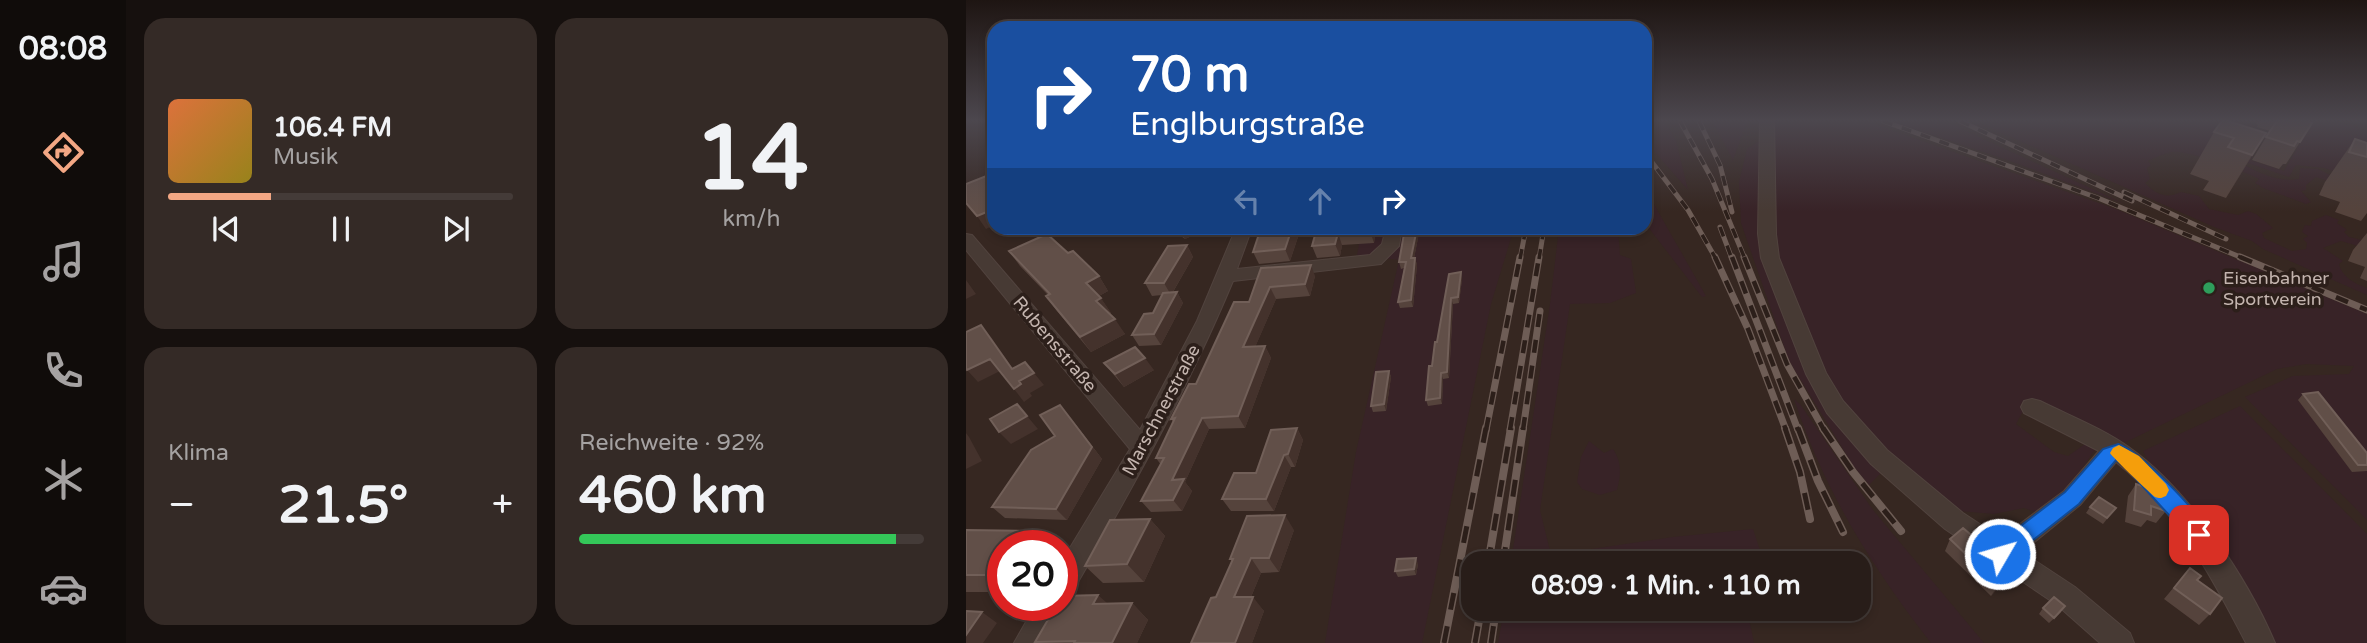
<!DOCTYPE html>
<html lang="de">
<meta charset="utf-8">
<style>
:root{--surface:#281d19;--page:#342a26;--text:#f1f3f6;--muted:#a5a2a2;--line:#443b38;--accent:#f3a784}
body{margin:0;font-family:"Varela Round",sans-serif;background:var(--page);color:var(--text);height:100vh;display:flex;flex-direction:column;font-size:26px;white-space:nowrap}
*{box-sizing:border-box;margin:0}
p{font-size:23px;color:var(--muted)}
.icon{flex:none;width:38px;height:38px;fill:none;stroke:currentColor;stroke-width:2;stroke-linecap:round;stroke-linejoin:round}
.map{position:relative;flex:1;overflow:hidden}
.panel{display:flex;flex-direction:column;gap:18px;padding:18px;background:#16100e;width:840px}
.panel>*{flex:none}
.banner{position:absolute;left:21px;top:21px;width:665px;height:214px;border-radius:21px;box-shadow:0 4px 10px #0003,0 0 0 2px var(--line);background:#1a4fa0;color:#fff;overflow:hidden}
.speed{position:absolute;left:21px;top:530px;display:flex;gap:14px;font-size:35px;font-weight:700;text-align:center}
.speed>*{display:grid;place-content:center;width:91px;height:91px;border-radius:50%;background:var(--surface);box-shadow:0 4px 10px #0003,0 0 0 2px var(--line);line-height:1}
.speed .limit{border:10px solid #d22;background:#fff;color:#111}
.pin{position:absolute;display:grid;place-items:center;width:60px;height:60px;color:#fff;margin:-30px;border-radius:14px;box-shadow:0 4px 10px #0006}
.me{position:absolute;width:77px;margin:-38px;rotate:52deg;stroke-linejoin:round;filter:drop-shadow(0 0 5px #0008)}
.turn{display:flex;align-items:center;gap:24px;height:147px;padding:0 28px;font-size:32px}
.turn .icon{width:91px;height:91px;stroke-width:2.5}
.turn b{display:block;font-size:49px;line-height:60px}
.lanes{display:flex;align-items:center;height:66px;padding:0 28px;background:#0003;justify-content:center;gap:35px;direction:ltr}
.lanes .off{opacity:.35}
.big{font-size:52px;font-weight:700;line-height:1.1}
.panel .widget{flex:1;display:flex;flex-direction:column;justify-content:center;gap:10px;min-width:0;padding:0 24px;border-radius:21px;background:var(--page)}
.panel .dial{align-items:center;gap:0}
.dial b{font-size:91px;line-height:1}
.song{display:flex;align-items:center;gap:21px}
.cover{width:84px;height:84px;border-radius:10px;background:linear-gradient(135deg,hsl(20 70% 55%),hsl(50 70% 35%))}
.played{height:7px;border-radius:4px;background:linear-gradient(90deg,var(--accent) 30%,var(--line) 30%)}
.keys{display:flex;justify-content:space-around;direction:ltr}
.heat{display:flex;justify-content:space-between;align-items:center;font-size:38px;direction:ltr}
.charge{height:10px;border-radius:5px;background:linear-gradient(90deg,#34c759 92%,var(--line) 0)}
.panel .tiles{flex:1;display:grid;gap:18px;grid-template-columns:repeat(2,1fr)}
.trip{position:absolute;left:495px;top:551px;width:410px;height:70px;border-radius:21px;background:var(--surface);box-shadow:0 4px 10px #0003,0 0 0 2px var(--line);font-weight:700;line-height:70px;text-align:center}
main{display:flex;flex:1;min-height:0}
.tab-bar{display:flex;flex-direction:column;width:126px;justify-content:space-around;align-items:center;background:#100c0a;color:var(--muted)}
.tab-bar .icon{width:49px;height:49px}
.tab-bar .selected{color:var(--accent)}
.tab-bar b{font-size:32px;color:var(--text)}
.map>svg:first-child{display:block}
.green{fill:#382327}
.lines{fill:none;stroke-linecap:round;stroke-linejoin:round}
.minor-casing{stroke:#51433e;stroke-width:2}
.minor{fill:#473a34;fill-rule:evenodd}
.rail-far2-casing{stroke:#6e5d56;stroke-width:5}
.rail-far1-casing{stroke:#6e5d56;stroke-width:7}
.rail-casing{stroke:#6e5d56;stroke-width:8}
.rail-far2{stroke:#2c1f1a;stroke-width:3.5;stroke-dasharray:10;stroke-linecap:butt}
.rail-far1{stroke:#2c1f1a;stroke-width:4.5;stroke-dasharray:13;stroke-linecap:butt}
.rail{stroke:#2c1f1a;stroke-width:5;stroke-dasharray:17;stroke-linecap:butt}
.wall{fill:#55433c}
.shaded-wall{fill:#44322c}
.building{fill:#614f48;stroke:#715f58;stroke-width:2}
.route{fill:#1a73e8;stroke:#114b97;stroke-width:2}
.slow{fill:#f59e0b}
.leisure-dot{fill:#2e9e5b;stroke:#2c1f1a;stroke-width:2.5}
.labels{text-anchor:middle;stroke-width:7;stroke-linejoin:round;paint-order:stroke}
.poi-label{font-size:18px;fill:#c4b5af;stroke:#2c1f1a;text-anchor:start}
.street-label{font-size:18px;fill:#c4b5af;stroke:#2c1f1a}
</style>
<main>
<nav class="tab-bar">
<b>08:08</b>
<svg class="icon selected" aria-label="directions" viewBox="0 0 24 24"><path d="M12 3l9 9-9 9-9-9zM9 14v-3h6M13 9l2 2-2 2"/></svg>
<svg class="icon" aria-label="music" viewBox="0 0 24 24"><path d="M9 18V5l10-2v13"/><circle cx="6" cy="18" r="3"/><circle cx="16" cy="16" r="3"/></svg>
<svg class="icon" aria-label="phone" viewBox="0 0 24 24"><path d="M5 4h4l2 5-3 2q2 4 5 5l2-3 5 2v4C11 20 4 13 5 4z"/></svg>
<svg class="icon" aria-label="climate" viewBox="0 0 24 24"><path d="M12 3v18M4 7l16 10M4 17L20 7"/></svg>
<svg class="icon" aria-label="car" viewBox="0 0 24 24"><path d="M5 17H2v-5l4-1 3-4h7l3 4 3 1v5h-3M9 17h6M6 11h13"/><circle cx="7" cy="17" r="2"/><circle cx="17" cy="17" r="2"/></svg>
</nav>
<section class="panel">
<div class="tiles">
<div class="widget">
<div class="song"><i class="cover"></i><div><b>106.4 FM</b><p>Musik</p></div></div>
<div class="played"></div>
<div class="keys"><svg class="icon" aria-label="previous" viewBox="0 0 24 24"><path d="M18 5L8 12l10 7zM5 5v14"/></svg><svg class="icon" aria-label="pause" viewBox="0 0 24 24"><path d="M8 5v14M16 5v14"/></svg><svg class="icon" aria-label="next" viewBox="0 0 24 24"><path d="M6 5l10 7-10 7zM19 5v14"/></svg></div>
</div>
<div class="widget dial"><b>14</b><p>km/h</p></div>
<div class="widget"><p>Klima</p>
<div class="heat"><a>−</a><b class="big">21.5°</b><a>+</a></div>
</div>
<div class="widget"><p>Reichweite · 92%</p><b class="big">460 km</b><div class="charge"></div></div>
</div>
</section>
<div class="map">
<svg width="1401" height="643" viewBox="0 0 1401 643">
<rect width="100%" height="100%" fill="#362721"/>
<path class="green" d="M679 121H698L710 141 722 190 679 141Z
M746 121H781L767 160 748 124Z
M804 121H899L1150 209 1401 314V520L1279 397 1327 376 1383 374 1388 366 1340 364 1311 369 1160 442 1133 439 1062 402 1050 424 1088 452 1102 456 1122 442 1131 446 1103 489 1072 513 1058 508 1028 514 981 510 911 448 875 404 823 303 807 259Z
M926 121H978L1159 204 1047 162Z
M1017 121H1274L1262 122 1258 126 1252 125 1249 127V138L1244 140C1268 159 1300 184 1333 179L1334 168 1352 169 1366 176 1362 181 1350 177 1340 185V190L1335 191 1345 202 1340 204 1297 188 1289 183 1293 179C1278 171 1220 149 1205 152 1197 154 1188 158 1182 161L1185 165 1181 168 1184 179 1179 183C1190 195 1201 199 1215 192L1233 196 1243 209 1272 215 1282 211 1290 214 1307 228 1296 233 1298 238 1326 251 1340 249 1341 243 1337 239 1342 236 1336 232 1339 225 1345 226 1346 221 1360 215 1373 220 1371 223 1381 230 1378 232 1383 237 1396 240 1392 246 1375 241 1357 248 1377 261 1373 264C1376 277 1389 284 1401 288V295L1297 249 1286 241 1248 227 1027 129Z
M1340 121H1368L1401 131V162L1374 173 1358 168 1330 165 1323 177 1270 159 1276 150 1288 154 1284 160 1318 171 1336 140 1330 138Z
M795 140 798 234 845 374 920 468 903 485 888 467 823 361 775 223 773 182 781 149Z
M679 189 681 192 740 296 736 297 679 223Z
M396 228H548L525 304 456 643H359L390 452 433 260 391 255Z
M593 228H652L654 255 665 259 670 293 644 303 604 304 574 510 585 555 707 537 787 529 795 553 785 563H545L584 304Z
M828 399 834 404 907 510 1018 643H965C905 566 859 492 828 399Z
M1274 406 1401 534V643H1301L1187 471 1177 451Z
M623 441 638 453 647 449C656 462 655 475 651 490L634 495 616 489 611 482 615 457Z
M538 609H781L788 643H532Z"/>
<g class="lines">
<g class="minor-casing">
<path id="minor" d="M794 121H808L810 234 813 258 860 373 877 401 921 450 997 513 1035 538 1098 491 1133 451 1058 413 1055 407 1058 401 1066 399 1074 401C1104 416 1136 428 1164 448 1222 489 1281 577 1309 643H1280C1246 577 1210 509 1150 462L1114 505 1056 552 1109 587 1164 633 1168 643H1134L1091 605 979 529 905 464 861 413 840 374 795 258 792 234Z
M270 228H286L271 269 404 255 416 244 420 228H436L433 246 415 264 267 281C221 391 165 491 105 594L96 597V561L164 449 0 250V234L6 235 174 430 231 321Z
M96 604 97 606 77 643H48L69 606Z"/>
</g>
<use href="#minor" class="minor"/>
<g class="rail-far2-casing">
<path id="rail-far2" d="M714 121 746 179 779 259
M733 121 754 165 766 212
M917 121 1132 198 1279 259
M994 121 1166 201
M679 153 722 210 750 259
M1158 192 1260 239
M754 227 766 259
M554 259 560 228
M573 259 578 228"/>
</g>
<g class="rail-far1-casing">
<path id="rail-far1" d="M749 257 782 329 820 430
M766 257 832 430
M778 257 821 364 858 430
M1274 257 1401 310
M520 430 554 257
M544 430 573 257
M557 430 574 311"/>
</g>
<g class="rail-casing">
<path id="rail" d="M819 428 834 472 844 519
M832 428 852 481 877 532
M857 428 887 472 935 531
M522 564 545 428
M537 564 557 428
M478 643 520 428
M509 643 515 609
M525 643 530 609"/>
</g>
<use href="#rail-far2" class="rail-far2"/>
<use href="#rail-far1" class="rail-far1"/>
<use href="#rail" class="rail"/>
</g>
<path class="wall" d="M1292 121H1343L1334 142 1320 164H1317L1313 169 1286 160 1304 131 1291 127 1292 125 1290 124Z
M1248 132 1300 133 1260 198 1237 190 1243 181 1224 174Z
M1389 139 1401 143V213L1395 221 1369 212 1374 202 1353 195 1359 182Z
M204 228H233L235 232 219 239Z
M335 228 324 261 293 264 287 252Z
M351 228H410L408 243 376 245 374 256 351 258 346 246Z
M454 228 448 258H449L451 265 447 307 434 308 432 302 438 268 435 269 433 262Z
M1401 233V281L1394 278 1399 267 1382 261 1387 250Z
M221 245 227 257 207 292H211L217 303 195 345 173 346 166 335 187 313 196 295 186 296 179 283Z
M43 251 102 253 133 276 142 291 133 296 145 313 143 314 159 334 125 352 91 311 80 296 82 295 54 266Z
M295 268 349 276 344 296 310 299 289 347 299 346 305 358 279 428 243 429 219 482 226 491 216 511 185 512 175 501 195 465 190 458 207 422 205 419 230 384 283 302Z
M495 272 496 279 493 303 487 304 483 378 477 379 476 404 462 406 460 400 483 274Z
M138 363 188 370 158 387Z
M423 371 425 377 420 411 407 412 405 406Z
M1337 394 1401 465V471L1386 472 1332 400Z
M104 417 136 459 101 520 39 518 26 507 89 436Z
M331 428 337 440 329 467H325L308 511H265L256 499 290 473Z
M1170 484 1200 511 1190 523 1181 520 1175 527 1159 522 1162 496Z
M1124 507 1145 514 1137 524 1120 513Z
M184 519 199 536 178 582 137 583 119 566Z
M0 530 61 531 77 546H37V592H0Z
M328 530 313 572 295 573 285 597 298 611 286 643H225L250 597 266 562 264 559Z
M984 539 1045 569 1038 581 1025 596 979 551Z
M452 564 450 575 432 577 429 571Z
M1224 568 1244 614 1233 625 1198 599Z
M166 603 182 620 171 643H71L69 642 142 604Z
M1077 608 1095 612 1083 623 1073 614Z"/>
<path class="shaded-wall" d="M1300 133 1260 198 1286 155Z
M28 209V225L20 229 11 216Z
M213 228H233L235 232 219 239Z
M326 228H335L324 261 319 249Z
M405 228H410L408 243 404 231Z
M451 228H454L447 264 445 258Z
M372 233 376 245 374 256 369 244Z
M221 245 227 257 205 295 198 283Z
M449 258 451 265 447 307 445 300Z
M345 265 349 276 344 296 339 284Z
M495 272 496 279 493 303 492 297Z
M133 276 142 291 131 297 120 283Z
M0 280 10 294 0 299Z
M304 287 310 299 284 359 277 347Z
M211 292 217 303 195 345 188 334Z
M135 298 145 313 140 316 130 301Z
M485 298 487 304 483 378 481 372Z
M149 319 159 334 125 352 114 337Z
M15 325 25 337 55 380 68 373 78 385 64 393 66 396 58 402 48 389 53 381Z
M299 346 305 358 279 428 272 416Z
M179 358 188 370 158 387 149 374Z
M24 359 34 371 12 382 1 370Z
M423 371 425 377 420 411 418 404Z
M475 373 477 379 476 404 474 398Z
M51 404 72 429 45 444 33 432Z
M94 405 136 459 101 520 90 509Z
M236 418 243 429 219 482 226 491 216 511 207 500 206 480Z
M331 428 337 440 329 467 322 454Z
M0 433 3 437 16 461 0 469Z
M318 455 325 467 308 511 300 499Z
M319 515 328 530 313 572 303 558Z
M184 519 199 536 178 582 161 564Z
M61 531 77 546H50Z
M285 558 295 573 279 611 268 597Z
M450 558 452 564 450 575 448 569Z
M37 566V580L31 575Z
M1045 569 1038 581 1025 596 1032 585Z
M132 595 150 611 127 604Z
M287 597 298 611 286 643H269Z
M166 603 182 620 171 643H146Z
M16 612 31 623 17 643H0V635Z"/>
<path class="building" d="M1256 121H1262L1300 133 1286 155 1262 147 1268 138 1248 132Z
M1311 121H1343V122L1346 123 1334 142 1331 141 1328 146 1300 137Z
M1389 139 1401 143V157L1383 152Z
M23 175 28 180V209L11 216 0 203V184Z
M295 228H326L319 249 287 252Z
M351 228H405L404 231 372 233 369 244 346 246Z
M439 228H451L445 258H449L445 300 432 302 440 262H433Z
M81 234 102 253 107 251 133 276 120 283 135 298 130 301 149 319 114 337 80 296 84 294 43 251Z
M221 245 198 283H179L202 246Z
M345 265 339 284 304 287 277 347 299 346 272 416 236 418 206 480 218 479 207 500 175 501 198 458H190L209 418 205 419 223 384H230L268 302H283L295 268Z
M495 272 492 297 485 298 481 372 475 373 474 398 460 400 463 366H466L469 342H471L483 274Z
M211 292 188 334 166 335 178 314 187 313 197 293Z
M15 325 46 369 59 362 68 373 53 381 55 384 48 389 24 359 1 370 0 368V332Z
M169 347 179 358 149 374 138 363Z
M423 371 418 404 405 406 410 372Z
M1352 392 1401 453V465H1392L1337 394Z
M51 404 61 416 33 432 24 419Z
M94 405 126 447 90 509 26 507 65 450 89 436 74 415Z
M331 428 322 454 318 455 300 499H256L268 473H290L305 430Z
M1170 484 1200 494V511L1185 506V515L1168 510Z
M1133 497 1150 508 1141 518 1124 507Z
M319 515 303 558H285L268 597H287L269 643H225L245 598 250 597 267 559H264L281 516Z
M184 519 161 564 119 566 144 520Z
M997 528 1045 569 1032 585 984 539Z
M0 530 61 531 50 546H37V566L31 575H0Z
M450 558 448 569 429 571 431 559Z
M1224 568 1235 576 1231 580 1256 598 1244 614 1208 588Z
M132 595 127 604 166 603 146 643H108L109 641 69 642 90 606H96V596Z
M1088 597 1099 606 1088 618 1077 608Z
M0 611 16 612 0 635Z"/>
<linearGradient id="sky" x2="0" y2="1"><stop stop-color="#1e1512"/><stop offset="0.57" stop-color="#4c474e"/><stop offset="1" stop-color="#4c474e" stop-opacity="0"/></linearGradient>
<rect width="1401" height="211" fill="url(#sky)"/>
<path class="route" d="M1152 444C1175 452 1233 512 1244 535L1241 542 1233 544C1225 541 1171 480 1160 467L1150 460 1113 504 1042 560 1034 563 1027 560 1024 554 1027 547 1099 492 1137 449Z"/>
<path class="slow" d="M1153 445 1173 456 1200 484 1203 490 1200 496C1195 498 1195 499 1189 497 1186 495 1146 457 1144 453L1147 448Z"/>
<circle class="leisure-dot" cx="1243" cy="288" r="7"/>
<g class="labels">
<g class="poi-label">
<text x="1257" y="284">Eisenbahner<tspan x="1257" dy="21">Sportverein</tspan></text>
</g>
<g class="street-label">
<text transform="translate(89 344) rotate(50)" y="6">Rubensstraße</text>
<text transform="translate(195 410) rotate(-62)" y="6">Marschnerstraße</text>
</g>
</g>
</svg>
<div class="speed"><div class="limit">20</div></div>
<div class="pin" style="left:1233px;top:535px;background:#d93025"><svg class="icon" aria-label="arrive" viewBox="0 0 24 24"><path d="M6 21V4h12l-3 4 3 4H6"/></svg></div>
<svg class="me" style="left:1034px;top:554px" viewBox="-20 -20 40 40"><circle r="17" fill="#1a73e8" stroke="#fff" stroke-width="3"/><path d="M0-11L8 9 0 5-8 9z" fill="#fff"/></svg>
<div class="trip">08:09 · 1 Min. · 110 m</div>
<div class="banner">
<div class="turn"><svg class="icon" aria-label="right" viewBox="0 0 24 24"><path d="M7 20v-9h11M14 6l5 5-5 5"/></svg><div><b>70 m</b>Englburgstraße</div></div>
<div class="lanes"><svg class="icon off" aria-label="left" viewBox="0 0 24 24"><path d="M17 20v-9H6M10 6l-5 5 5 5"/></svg><svg class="icon off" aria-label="ahead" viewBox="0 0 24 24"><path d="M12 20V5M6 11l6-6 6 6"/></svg><svg class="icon" aria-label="right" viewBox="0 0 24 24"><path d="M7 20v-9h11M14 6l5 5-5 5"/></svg></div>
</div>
</div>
</main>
